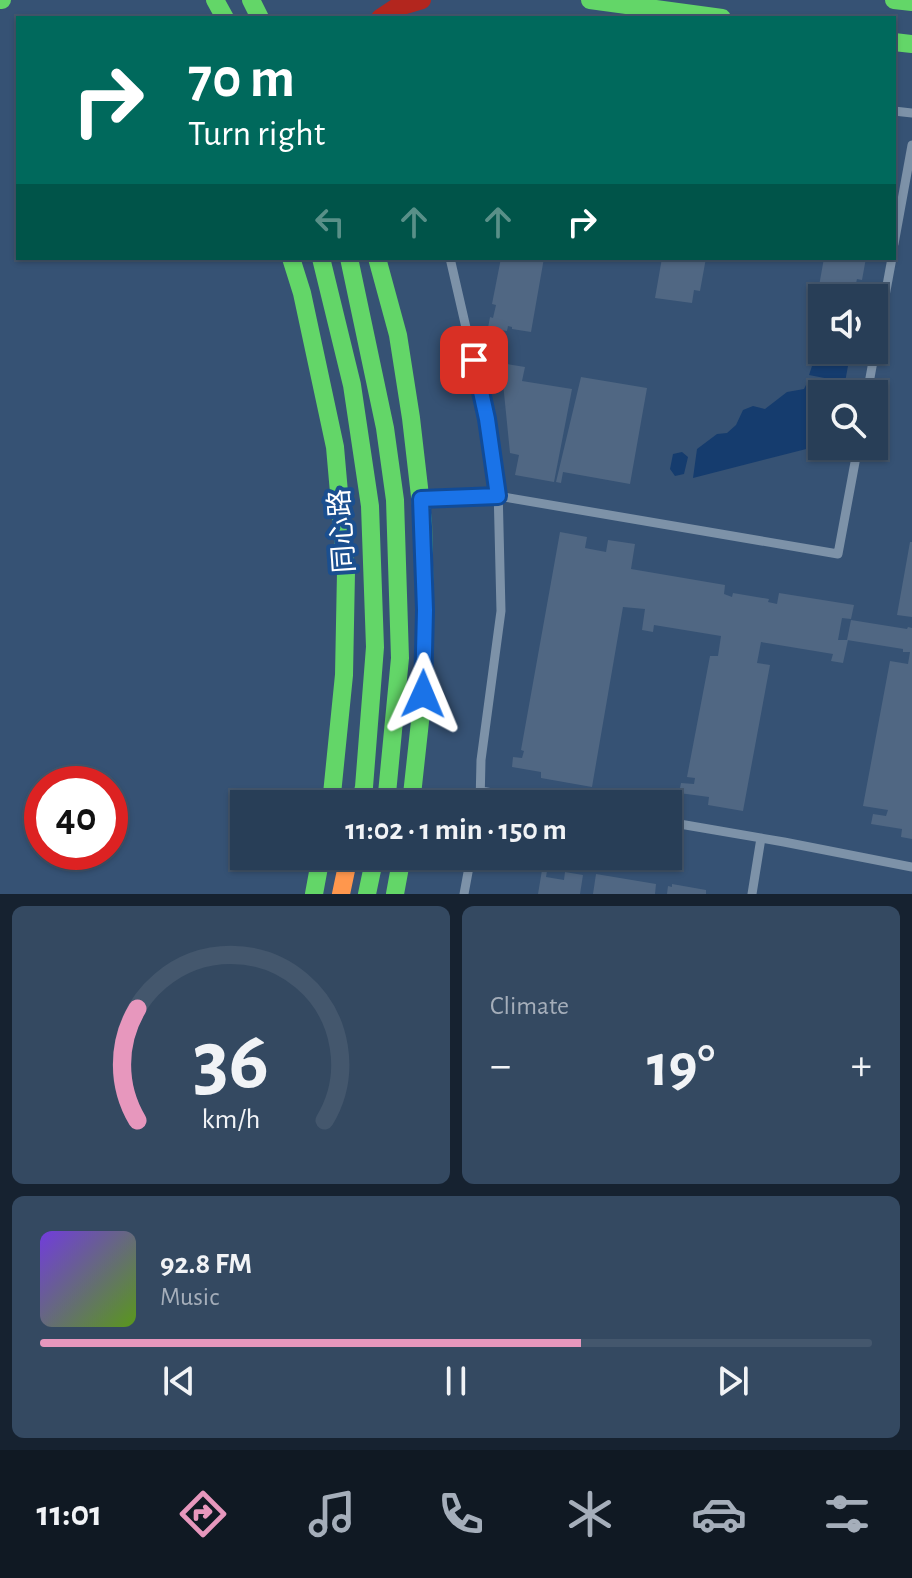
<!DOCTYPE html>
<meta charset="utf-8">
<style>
:root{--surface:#283e57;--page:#344961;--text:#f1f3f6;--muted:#a5aeba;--line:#44576d;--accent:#e797bd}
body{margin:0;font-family:"Alegreya Sans","Noto Sans SC",sans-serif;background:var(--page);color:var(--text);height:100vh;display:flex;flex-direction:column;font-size:30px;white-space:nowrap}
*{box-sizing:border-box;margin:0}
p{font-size:26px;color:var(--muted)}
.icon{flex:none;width:44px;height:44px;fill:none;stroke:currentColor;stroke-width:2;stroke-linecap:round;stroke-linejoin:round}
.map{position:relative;height:894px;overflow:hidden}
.panel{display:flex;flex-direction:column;gap:12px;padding:12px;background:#162230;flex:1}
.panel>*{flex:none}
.guide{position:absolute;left:16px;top:16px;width:880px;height:244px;border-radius:0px;box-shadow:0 2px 6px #0004,0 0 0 2px var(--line);background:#00695c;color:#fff;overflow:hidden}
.buttons{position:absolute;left:808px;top:284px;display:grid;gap:16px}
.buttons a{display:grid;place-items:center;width:80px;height:80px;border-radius:0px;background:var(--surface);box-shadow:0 2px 6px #0004,0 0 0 2px var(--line);font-size:40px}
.speed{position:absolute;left:24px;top:766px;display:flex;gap:16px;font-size:40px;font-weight:700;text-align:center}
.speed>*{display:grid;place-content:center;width:104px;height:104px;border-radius:50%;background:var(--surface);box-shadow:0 2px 6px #0004,0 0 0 2px var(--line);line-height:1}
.speed .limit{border:12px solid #d22;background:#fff;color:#111}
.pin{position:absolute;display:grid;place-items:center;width:68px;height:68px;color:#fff;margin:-34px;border-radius:16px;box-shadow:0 4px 12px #0006}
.me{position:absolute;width:88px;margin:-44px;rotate:1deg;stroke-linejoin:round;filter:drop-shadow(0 0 6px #0008)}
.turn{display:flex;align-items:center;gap:28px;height:168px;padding:0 40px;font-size:36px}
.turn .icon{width:104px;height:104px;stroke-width:2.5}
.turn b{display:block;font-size:56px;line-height:68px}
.lanes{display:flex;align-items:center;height:76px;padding:0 40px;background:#0003;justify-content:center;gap:40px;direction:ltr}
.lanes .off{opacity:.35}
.big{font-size:60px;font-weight:600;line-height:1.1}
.panel .tile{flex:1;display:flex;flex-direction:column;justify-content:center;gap:12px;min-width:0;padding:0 28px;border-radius:12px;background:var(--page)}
.panel .dial{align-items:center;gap:0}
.dial svg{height:208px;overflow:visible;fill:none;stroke:var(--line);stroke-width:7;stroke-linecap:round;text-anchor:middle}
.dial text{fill:var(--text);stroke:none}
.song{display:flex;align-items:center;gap:24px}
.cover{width:96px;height:96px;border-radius:12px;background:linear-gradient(135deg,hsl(260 70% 55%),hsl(90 70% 35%))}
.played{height:8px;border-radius:4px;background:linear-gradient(90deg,var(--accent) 65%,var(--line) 65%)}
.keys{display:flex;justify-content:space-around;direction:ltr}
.heat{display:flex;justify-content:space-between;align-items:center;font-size:44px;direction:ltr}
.panel .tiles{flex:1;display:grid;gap:12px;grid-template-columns:1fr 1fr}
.tile:last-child{grid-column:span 2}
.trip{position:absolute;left:230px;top:790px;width:452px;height:80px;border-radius:0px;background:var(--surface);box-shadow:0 2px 6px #0004,0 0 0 2px var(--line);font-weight:600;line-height:80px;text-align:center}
.tab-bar{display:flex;height:128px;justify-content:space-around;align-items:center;background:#101923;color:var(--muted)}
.tab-bar .icon{width:56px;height:56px}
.tab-bar .active{color:var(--accent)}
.tab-bar b{font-size:36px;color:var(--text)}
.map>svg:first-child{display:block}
.water{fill:#153c6e}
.building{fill:#506783}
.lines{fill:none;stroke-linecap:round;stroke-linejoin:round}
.lane{stroke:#7d92a8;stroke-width:9}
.fast{stroke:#63d668;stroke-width:18}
.slow{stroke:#ff974d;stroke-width:18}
.jam{stroke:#b3261e;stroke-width:18}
.route-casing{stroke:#114b97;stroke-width:20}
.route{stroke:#1a73e8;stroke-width:14}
.labels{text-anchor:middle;stroke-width:8;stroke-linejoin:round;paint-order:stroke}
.street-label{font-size:28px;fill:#fff;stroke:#1b4f8f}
</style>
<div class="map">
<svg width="912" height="894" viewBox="0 0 912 894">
<rect width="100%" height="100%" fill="#365274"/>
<path class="water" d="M837 350H851L845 382 809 375 812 366 818 360 835 362Z
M808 381 843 388 841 394H822V445L693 478 697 449 717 434 727 433 736 425 743 410 753 406 765 409 787 392 804 389Z
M682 452 688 457 684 474 675 476 670 469 673 454Z"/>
<path class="building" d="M501 258H544L531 332 512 329V327L508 326 507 331 488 328 490 317 493 318 496 305 492 304Z
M662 258H706L700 291 694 290 692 303 655 298Z
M824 258H866L862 280 857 279 854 292 819 286Z
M501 363 525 367 522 381 572 389 554 482 515 475 519 455 510 453Z
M581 377 647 388 630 484 563 472 561 483 556 482Z
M560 532 587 537 585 548 606 552 608 540 635 544 631 569 725 585 724 594 732 597 733 593 769 599 768 602 777 604 779 593 854 605 851 619 842 618 838 640H848L843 663 831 661 833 654 761 642 757 663 770 665 743 811 708 805 709 797 679 793 681 783 694 784 695 778 687 777 710 656H718L721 636 654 625 653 632 642 630 645 609 623 607 592 787 541 778V772L512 767 513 757 522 758 524 751 521 750Z
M910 542H912V617L897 615Z
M851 620 907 629 908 627 912 628V839L901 837 902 829 871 824 873 814 886 816 888 810 863 806 890 661 908 664 910 652H903V649L847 640Z
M543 864 548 865 546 877 564 880 565 872 583 875 580 894H538Z
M596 874 656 884 655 894H593Z
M672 884 706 890V894H667L668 886 672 887Z"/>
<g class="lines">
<path class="lane" d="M894 111 912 113
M894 244 912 145
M450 258 487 419 498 487 501 611 481 760 480 804
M867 394 892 258
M422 499 498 496 838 554 858 446
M481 791 557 804
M668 822 784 842 912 867
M464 894 471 856
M752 894 761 838"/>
<path class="fast" d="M0 0H2
M215 0 225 18
M251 0 260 18
M590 0 722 18
M894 0 912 2
M894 42 912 44
M291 258 302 293 335 447 346 572 344 675 331 804
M321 258 352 385 370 506 375 647 364 787 360 804
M349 258 385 428 395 500 400 658 386 804
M377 258 398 335 411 418 423 522 425 610 423 694 411 804
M314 894 321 856
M367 894 375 856
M395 894 402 856"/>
<path class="slow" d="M341 894 349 856"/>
<path class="jam" d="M380 18 395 8 422 0"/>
</g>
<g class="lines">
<g class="route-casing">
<path id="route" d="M423 694 425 610 421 499 498 496 487 419 474 360"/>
</g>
<use href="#route" class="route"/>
</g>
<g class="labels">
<g class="street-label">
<text transform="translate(341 531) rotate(-94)" y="10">同心路</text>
</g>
</g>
</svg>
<div class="buttons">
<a><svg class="icon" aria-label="sound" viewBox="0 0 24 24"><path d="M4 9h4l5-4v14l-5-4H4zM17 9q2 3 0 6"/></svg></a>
<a><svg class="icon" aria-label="search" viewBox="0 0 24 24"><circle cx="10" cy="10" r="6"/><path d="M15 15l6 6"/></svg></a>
</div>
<div class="speed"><div class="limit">40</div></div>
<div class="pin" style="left:474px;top:360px;background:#d93025"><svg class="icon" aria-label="arrive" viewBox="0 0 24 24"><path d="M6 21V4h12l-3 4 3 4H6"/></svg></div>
<svg class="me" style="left:423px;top:694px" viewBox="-20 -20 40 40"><path d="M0-17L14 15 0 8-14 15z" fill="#1a73e8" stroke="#fff" stroke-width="4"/></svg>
<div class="trip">11:02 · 1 min · 150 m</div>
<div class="guide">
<div class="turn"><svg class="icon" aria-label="right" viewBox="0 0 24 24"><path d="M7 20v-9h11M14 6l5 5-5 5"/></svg><div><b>70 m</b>Turn right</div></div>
<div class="lanes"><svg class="icon off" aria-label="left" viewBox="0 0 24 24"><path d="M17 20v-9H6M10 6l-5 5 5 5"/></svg><svg class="icon off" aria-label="ahead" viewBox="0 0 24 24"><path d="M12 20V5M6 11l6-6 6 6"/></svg><svg class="icon off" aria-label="ahead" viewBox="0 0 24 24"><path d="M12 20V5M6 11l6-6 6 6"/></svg><svg class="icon" aria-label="right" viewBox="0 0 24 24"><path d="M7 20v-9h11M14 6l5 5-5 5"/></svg></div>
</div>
</div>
<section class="panel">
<div class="tiles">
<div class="tile dial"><svg viewBox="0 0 100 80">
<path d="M14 69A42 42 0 1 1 86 69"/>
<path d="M14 69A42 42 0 0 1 14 26" stroke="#e797bd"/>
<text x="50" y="56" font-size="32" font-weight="700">36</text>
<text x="50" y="72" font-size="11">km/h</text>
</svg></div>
<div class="tile"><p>Climate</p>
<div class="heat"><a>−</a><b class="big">19°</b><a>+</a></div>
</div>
<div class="tile">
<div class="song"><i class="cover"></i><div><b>92.8 FM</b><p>Music</p></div></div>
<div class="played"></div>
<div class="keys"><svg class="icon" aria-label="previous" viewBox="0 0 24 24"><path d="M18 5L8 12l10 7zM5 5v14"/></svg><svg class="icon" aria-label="pause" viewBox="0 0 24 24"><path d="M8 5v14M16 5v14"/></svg><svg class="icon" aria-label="next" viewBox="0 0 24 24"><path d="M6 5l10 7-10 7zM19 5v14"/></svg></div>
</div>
</div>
</section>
<nav class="tab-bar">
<b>11:01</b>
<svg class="icon active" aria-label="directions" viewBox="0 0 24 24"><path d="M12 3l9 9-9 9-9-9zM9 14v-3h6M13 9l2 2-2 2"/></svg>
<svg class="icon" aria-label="music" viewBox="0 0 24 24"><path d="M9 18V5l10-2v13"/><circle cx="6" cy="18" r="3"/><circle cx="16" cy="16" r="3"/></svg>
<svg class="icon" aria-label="phone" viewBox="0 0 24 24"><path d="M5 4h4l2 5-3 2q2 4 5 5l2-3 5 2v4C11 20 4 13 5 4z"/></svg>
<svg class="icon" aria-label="climate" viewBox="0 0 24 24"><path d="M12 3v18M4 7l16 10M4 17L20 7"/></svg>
<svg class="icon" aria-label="car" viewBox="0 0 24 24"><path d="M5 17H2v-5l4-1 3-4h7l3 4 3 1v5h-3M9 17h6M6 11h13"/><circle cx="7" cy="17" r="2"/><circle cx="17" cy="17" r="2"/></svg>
<svg class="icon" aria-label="filters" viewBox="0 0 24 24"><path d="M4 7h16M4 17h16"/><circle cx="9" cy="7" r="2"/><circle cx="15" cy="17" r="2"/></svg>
</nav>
